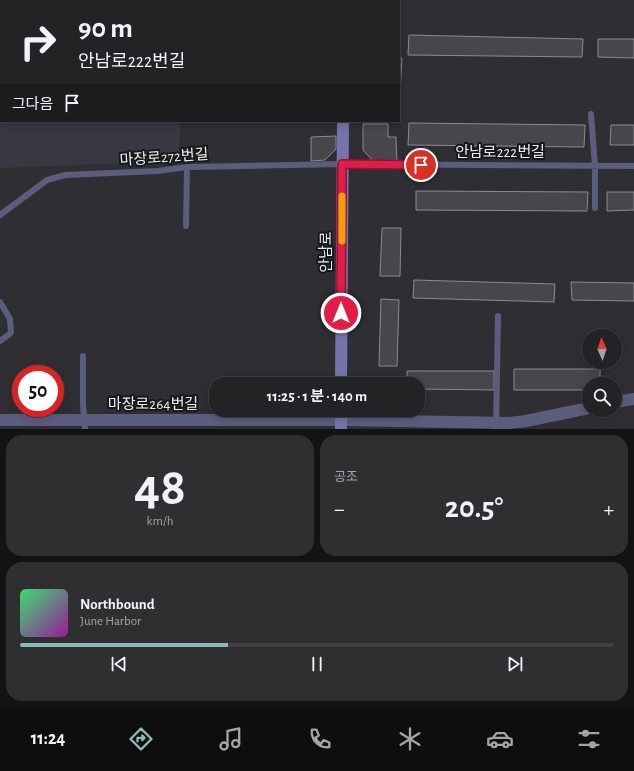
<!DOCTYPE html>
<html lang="ko">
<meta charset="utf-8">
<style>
:root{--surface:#232326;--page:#2f2f32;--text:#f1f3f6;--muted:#a3a4a7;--line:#404043;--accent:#8bbbb9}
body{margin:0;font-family:"Alegreya Sans","Noto Sans KR",sans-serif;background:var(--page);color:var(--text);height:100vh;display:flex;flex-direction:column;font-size:15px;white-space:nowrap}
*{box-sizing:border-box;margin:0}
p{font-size:13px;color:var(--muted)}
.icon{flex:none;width:22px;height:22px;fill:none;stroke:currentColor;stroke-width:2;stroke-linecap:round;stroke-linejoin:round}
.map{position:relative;height:429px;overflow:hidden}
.drawer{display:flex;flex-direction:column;gap:6px;padding:6px;background:#131315;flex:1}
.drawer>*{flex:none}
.hud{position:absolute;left:0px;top:0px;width:400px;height:122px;box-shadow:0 2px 10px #0003,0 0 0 1px var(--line);background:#232326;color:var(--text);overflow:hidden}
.needle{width:26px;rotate:357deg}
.tools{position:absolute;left:582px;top:329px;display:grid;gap:8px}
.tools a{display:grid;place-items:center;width:40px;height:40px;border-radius:50%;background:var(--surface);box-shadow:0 2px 10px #0003,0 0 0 1px var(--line);font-size:20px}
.speed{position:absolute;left:12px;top:365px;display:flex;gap:8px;font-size:20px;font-weight:700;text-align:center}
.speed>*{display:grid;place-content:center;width:52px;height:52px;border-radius:50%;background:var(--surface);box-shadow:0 2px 10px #0003,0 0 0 1px var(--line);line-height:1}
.speed .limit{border:6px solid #d22;background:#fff;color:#111}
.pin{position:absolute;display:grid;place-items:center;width:34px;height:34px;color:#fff;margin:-17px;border:2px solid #fff;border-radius:50%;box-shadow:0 1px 4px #0007}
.me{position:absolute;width:44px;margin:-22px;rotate:0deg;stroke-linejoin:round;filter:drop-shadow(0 0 3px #0008)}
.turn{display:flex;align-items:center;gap:14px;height:84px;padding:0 12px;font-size:18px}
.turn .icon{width:52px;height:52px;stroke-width:2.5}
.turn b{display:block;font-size:28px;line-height:34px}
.then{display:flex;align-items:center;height:38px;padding:0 12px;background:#0003;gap:8px;font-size:15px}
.big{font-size:30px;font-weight:700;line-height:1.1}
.drawer .tile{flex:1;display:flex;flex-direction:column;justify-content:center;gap:6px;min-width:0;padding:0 14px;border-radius:16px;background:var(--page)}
.drawer .dial{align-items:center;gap:0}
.dial b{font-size:52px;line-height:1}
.song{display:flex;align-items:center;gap:12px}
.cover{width:48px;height:48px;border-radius:6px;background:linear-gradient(135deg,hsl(140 70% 55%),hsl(300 70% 35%))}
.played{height:4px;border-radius:2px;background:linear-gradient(90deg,var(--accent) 35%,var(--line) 35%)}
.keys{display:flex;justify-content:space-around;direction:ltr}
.heat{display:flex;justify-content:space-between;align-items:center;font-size:22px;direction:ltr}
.drawer .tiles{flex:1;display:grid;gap:6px;grid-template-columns:1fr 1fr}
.tile:last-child{grid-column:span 2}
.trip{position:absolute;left:209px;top:377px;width:216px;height:40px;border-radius:16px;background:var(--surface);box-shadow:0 2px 10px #0003,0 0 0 1px var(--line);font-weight:700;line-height:40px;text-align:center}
.tab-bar{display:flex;height:64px;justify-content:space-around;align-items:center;background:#0e0e0f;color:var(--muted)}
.tab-bar .icon{width:28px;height:28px}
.tab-bar .selected{color:var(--accent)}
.tab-bar b{font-size:18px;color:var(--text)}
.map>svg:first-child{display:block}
.built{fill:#383842}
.building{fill:#46464b;stroke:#8a8b90}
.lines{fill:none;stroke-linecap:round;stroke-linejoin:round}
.lane{stroke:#5c5c7e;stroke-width:6}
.street{stroke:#5c5c7e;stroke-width:12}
.secondary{stroke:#7474aa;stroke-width:12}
.route-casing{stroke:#92132f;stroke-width:10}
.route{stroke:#e11d48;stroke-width:7}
.slow{stroke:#f59e0b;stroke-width:7}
.labels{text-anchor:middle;stroke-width:4;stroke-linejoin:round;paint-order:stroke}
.street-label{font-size:15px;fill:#eeeef1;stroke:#171819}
</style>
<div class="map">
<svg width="634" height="429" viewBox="0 0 634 429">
<rect width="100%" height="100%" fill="#2f2f33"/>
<path class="built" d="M0 5H1V121H180L179 161 0 168Z"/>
<path class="building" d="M409 35 583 39 582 57 408 55Z
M598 39H634V58L598 57Z
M399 58H402L399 110Z
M409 123 585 125 584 147 408 145Z
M363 124H388V137H396L397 163H375L363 150Z
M611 125H634V145H610Z
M336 136V149L325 160 311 161V137Z
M416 191 588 192 587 211 416 210Z
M607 192H634V210L607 211Z
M382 228H401L400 276H380Z
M414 280 555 284 554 302 413 298Z
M571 282 634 283V301L572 300Z
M381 299 399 300 397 366H379Z
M514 369H600V384H589V390H514Z
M407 371H494V390L418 389V384H407Z"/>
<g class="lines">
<path class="lane" d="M591 114 595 166V208
M0 215 47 180 65 175 158 171 187 167 342 164 634 166
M186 226 187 167
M0 302 10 319 11 333 0 341
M83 356V404L85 429
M496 429 498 316"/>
<path class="street" d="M615 402 634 399
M0 420H341L509 423 526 421 589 408"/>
<path class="secondary" d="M344 1V0
M341 384 343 121
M341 429V410"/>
</g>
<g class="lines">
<g class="route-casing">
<path id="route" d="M341 313 342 164 421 165"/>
</g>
<use href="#route" class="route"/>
<path class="slow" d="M342 241V196"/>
</g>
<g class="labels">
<g class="street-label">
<text x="500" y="157">안남로222번길</text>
<text transform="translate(164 157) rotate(-4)" y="5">마장로272번길</text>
<text transform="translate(326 252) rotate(-90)" y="5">안남로</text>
<text x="153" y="409">마장로264번길</text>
</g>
</g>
</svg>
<div class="tools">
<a><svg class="needle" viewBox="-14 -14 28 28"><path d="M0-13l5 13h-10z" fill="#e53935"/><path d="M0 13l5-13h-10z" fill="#a3a4a7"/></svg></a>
<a><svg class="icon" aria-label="search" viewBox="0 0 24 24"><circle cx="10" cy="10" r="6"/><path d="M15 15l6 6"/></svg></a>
</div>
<div class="speed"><div class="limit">50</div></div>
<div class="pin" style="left:421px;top:165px;background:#d93025"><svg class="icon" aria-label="arrive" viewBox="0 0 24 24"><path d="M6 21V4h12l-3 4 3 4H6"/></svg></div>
<svg class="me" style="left:341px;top:313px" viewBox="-20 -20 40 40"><circle r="17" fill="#e11d48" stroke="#fff" stroke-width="3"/><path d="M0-11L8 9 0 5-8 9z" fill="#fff"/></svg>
<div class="trip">11:25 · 1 분 · 140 m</div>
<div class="hud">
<div class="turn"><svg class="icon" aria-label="right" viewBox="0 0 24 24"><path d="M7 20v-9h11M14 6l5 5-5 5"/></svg><div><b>90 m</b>안남로222번길</div></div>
<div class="then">그다음<svg class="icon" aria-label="arrive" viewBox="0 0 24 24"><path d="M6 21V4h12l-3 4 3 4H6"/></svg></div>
</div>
</div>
<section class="drawer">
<div class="tiles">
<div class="tile dial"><b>48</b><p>km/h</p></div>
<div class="tile"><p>공조</p>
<div class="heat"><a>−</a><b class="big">20.5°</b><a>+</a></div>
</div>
<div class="tile">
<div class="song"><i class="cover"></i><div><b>Northbound</b><p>June Harbor</p></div></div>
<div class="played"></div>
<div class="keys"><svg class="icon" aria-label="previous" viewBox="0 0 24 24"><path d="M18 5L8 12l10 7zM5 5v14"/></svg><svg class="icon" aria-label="pause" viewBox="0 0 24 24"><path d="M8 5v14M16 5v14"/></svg><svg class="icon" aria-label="next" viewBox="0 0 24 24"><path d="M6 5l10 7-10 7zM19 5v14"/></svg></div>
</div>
</div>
</section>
<nav class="tab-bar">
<b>11:24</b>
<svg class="icon selected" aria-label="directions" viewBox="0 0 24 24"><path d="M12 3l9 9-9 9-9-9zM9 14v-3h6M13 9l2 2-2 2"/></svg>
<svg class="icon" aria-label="music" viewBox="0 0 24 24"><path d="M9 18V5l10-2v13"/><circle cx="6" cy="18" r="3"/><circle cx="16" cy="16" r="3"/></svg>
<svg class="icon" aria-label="phone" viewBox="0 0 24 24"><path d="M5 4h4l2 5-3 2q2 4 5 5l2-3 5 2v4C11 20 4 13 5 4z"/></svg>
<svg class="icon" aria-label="climate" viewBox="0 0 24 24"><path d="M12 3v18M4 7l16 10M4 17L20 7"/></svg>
<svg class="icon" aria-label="car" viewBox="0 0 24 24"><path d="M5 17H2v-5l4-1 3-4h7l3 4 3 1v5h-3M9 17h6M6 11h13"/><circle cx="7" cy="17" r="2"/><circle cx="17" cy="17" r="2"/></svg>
<svg class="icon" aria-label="filters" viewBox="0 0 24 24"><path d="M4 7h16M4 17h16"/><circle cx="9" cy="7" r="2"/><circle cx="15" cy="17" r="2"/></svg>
</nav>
